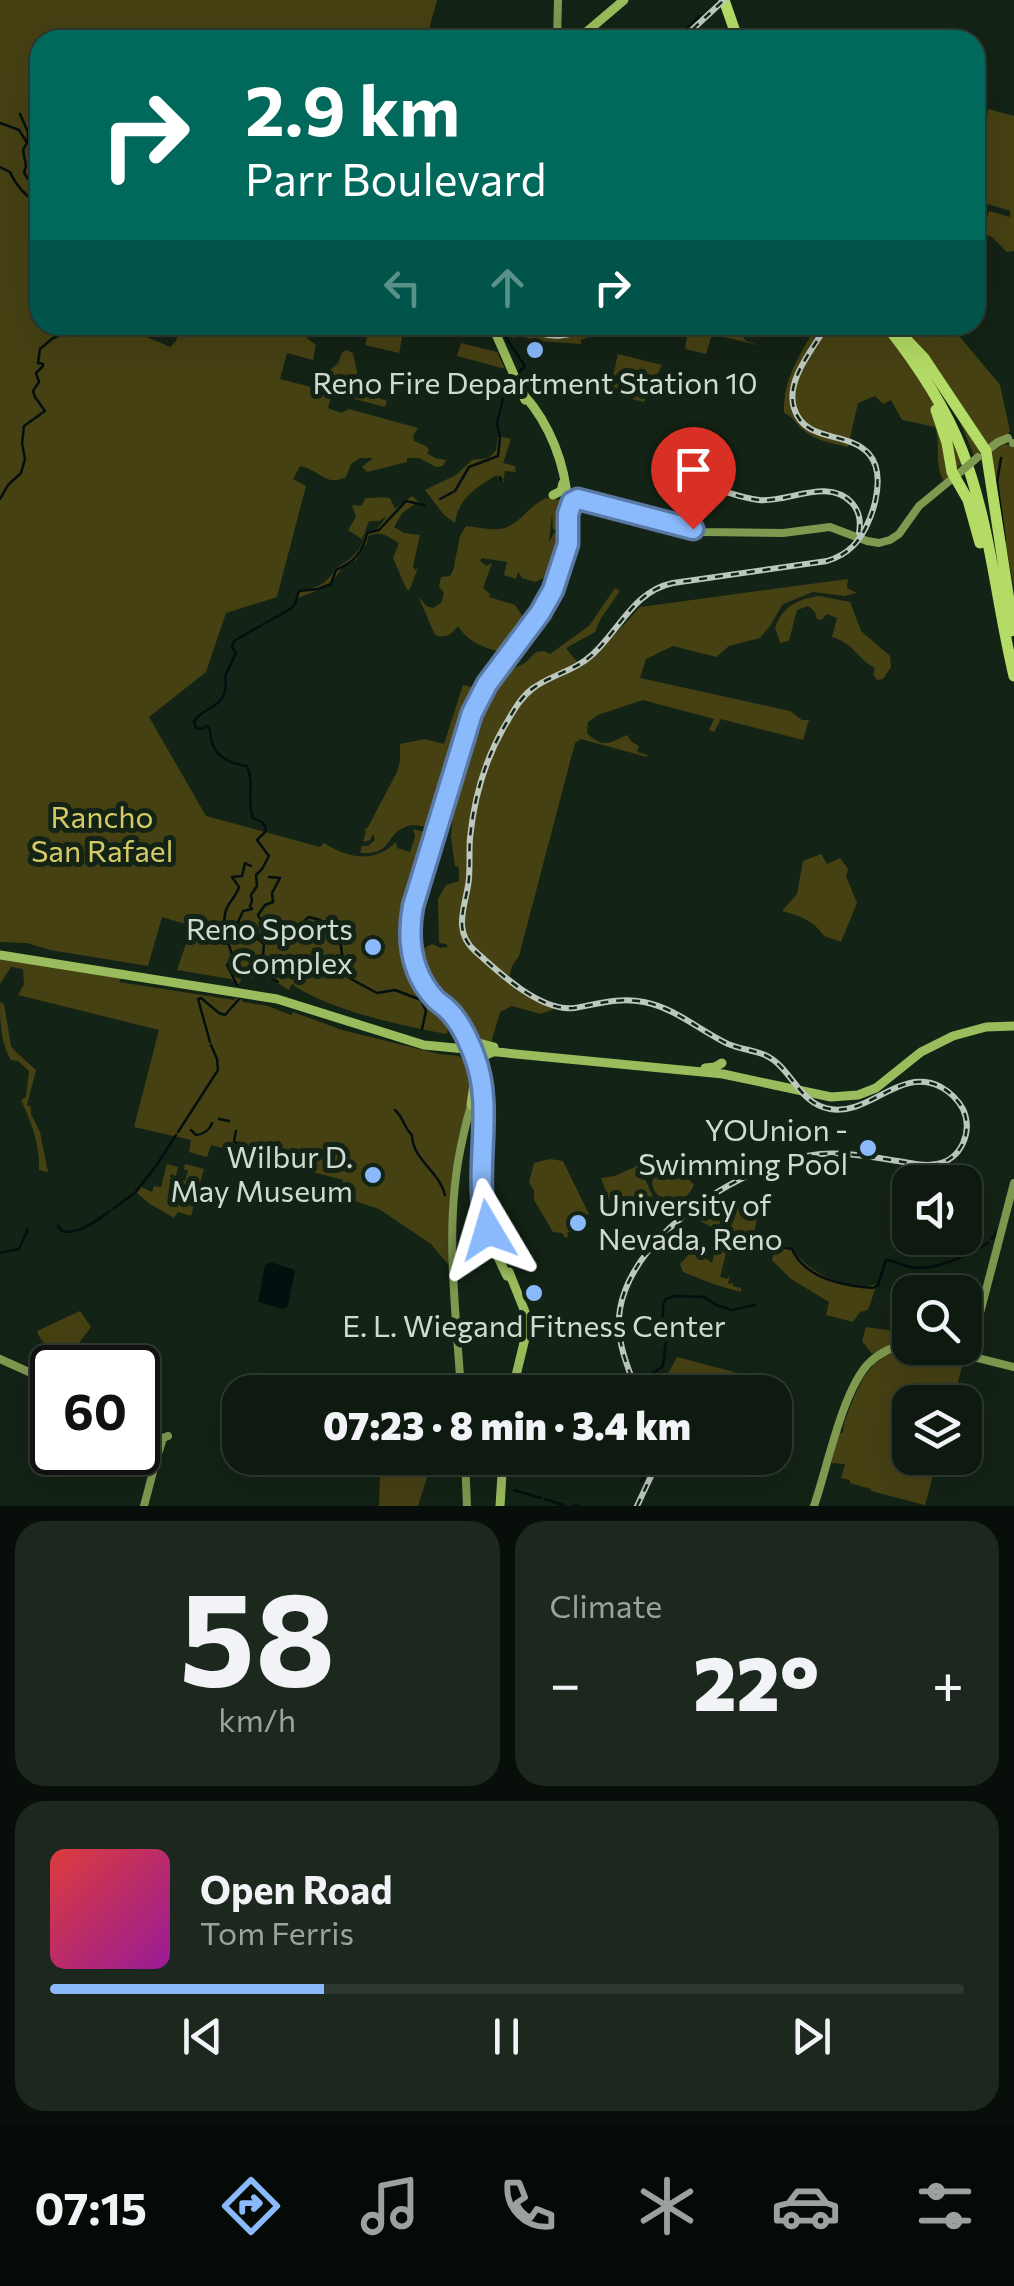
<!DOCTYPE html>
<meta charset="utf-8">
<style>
:root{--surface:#0e1a10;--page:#1c271e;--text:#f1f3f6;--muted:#9ba19f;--line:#2e3830;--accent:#8abafc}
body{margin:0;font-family:Commissioner,sans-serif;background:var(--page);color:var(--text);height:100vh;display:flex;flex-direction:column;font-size:38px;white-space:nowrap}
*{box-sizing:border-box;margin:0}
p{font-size:32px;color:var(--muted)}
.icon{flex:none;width:55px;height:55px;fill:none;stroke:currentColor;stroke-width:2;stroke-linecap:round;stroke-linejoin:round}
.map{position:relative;height:1506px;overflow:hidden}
.drawer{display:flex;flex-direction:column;gap:15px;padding:15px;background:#080e09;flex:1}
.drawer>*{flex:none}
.hud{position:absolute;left:30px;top:30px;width:955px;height:305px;border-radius:30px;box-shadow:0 10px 40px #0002,0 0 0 2px var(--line);background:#00695c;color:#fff;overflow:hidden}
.controls{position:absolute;left:892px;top:1165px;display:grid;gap:20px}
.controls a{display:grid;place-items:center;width:90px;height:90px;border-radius:20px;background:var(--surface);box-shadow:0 10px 40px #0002,0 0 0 2px var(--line);font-size:50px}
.speed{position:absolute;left:30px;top:1345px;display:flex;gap:20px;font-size:50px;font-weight:700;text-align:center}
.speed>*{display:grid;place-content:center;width:130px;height:130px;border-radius:50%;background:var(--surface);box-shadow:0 10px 40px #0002,0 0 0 2px var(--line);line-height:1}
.speed .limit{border:5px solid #111;border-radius:15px;background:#fff;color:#111}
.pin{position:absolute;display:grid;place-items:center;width:85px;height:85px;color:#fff;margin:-102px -42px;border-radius:50% 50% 50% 0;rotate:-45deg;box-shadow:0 0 10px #0007}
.pin .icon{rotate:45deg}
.me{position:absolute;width:110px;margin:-55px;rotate:353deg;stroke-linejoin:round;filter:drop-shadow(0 0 8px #0008)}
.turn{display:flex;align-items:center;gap:35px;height:210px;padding:0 50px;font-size:45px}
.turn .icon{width:130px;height:130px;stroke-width:2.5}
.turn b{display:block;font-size:70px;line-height:85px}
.lanes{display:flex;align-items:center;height:95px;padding:0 50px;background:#0003;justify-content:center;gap:50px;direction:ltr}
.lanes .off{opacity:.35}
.big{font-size:75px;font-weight:800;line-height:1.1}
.drawer .card{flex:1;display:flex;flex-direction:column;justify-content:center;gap:15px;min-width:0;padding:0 35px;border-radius:30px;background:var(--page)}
.drawer .dial{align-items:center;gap:0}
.dial b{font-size:130px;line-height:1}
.song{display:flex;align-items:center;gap:30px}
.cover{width:120px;height:120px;border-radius:15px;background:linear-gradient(135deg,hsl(0 70% 55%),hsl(300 70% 35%))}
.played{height:10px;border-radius:5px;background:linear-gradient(90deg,var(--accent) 30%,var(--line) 30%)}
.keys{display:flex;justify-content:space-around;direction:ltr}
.heat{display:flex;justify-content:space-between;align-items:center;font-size:55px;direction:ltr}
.drawer .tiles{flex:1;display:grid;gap:15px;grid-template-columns:1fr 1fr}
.card:last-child{grid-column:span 2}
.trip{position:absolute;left:222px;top:1375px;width:570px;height:100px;border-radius:30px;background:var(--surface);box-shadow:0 10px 40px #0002,0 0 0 2px var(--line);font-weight:800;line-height:100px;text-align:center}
.dock{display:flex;height:160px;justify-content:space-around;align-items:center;background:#060a06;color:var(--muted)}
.dock .icon{width:70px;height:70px}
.dock .on{color:var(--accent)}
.dock b{font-size:45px;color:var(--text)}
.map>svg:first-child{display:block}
.green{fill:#464113}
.water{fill:#040f0f}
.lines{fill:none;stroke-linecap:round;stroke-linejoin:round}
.stream{stroke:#040f0f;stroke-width:2.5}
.secondary{stroke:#7f9950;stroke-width:8}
.primary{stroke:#9abc5c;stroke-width:9}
.motorway{stroke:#b3db65;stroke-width:11}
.rail-casing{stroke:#bcc7bd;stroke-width:6}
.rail{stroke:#132315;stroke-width:2.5;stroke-dasharray:8;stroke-linecap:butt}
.secondary-bridge{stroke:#7f9950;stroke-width:8}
.route-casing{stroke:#5a79a4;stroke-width:25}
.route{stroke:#8abafc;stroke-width:18}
.poi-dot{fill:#8abafc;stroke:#132315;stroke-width:4}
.labels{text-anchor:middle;stroke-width:10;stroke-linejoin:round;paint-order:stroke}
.poi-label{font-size:30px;fill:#d0dad1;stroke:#132315;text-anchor:end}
.park-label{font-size:30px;fill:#d5ca66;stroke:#132315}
</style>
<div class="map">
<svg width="1014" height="1506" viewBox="0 0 1014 1506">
<rect width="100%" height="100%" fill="#132315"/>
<path class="green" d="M0 0H437L426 40H40V325H126V328L170 347 176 341 181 325H294V327L301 329 308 339 316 345 313 360 287 353 280 379 322 390 330 370 338 363 342 353 346 350 353 353 361 391 387 401 385 407 332 393 328 408 341 413 349 409 418 428 413 436 414 441 426 446 429 450 427 453 435 458 446 460 443 466 436 467 419 458H407V462L367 472 362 467 373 458H360L351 464 346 477C325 487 320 470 300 466L293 479 306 486 277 597 226 613 206 672 149 717 206 816 320 847 324 843C347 858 375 864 396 842L397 848 410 852 415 836 413 829 429 833C428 848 421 864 415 877 397 927 402 961 432 1004L430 1007 448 1026 447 1034C403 1026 328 1010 292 984L289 990 265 976 242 979 238 985 231 979 177 970 192 926 162 917 148 966 50 950 27 943 0 942Z
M988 109 1014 116V251L1007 252 992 237 982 234 989 211 1010 217V211L975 200V121L986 124Z
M370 325H392L404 328 399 353 365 345Z
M504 325H744L740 332 746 341 761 346 712 334 706 354 685 349 688 331 614 327 581 340V344L537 341 521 336 513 338 504 332Z
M817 325H880L940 407 962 463 944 481C934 467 941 444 935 427L902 420 891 400 883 404 875 396 858 403 848 447C832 443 815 441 802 429 794 422 794 417 784 413 783 378 800 355 817 325Z
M901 325H950L1000 385 1010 431 1006 436 974 456 954 407Z
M461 343 497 352 505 369 457 356Z
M618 354 662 365 644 402 609 393Z
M498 436 511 439 503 463 515 466 516 472 505 471 503 480 505 482 500 481 497 475C477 487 458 498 455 523L444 515 425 490 456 475 472 460 488 458 493 454 496 450Z
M999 444 1014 445V587L988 453Z
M412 496 423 506 415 504 402 513 394 527 404 533 420 535 413 566 415 570 418 568 409 591 406 588 393 558 399 543C389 537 380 530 368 536L367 543 356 560 342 568 330 585 296 599 298 591C311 589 321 587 329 578 337 569 331 571 341 565 355 556 362 550 365 532L376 530 387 516 379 521H369L362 539 348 530 356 517 352 505 361 506 366 498C371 498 386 497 390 498L395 509Z
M547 498 563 500 564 527 553 530 552 514 549 542 554 533 562 531 563 533 555 573 535 582 522 578 518 572 516 579 504 575 507 562 482 558 480 561 486 566 492 563 483 588 490 594 489 597 515 605 526 621 500 652C482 647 468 642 458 626 451 635 446 639 435 635L418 596 426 606 433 608 441 603 444 593 439 587 441 577 450 576 453 571 460 536 466 526C476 527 489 530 499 529 518 528 529 504 547 498Z
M848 579 847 588 857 593 844 596 813 592 783 604 770 626 760 638 729 646 716 657 673 646 646 659 640 678 790 711 802 720H809L803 740 721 719 714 732 709 730 714 719 643 700 598 715 588 722 587 733C603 749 609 743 627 735L632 742 639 746 637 752 648 755 647 757 581 739 575 743 519 956 512 966 508 982 554 1009 541 1014 512 1006 500 1012 491 1043 469 1036 419 967 416 952 432 944 441 948 448 947 446 944 439 943 438 899 446 885 459 881V867L455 866 451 837 453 811 459 798 458 792 464 761 471 743 481 729 484 703 489 692 503 673 525 663 536 652 544 651 550 654 589 626 615 588 620 591 601 618 595 632 566 648 581 667 598 653 640 607Z
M819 596 850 602 861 631 890 656 891 667 883 679 877 680 873 674 875 668C856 658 854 643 832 637L837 618 827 614 821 620 817 619 815 612 808 606 797 610 789 641 780 643 775 628C782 607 797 599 819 596Z
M463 685 476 688 477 692 465 718 431 828C423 827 413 823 405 827 384 836 393 855 360 853L362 846H368L375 840 373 834 370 840 363 842 366 831 364 830 368 827 397 772 400 761V744L425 739 444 744Z
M821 854 827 864 840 858 848 869 846 876 857 903 841 942 824 936C813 920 800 916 782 911L797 894 803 861Z
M0 957 122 977 119 982 234 1000 239 996 243 1002 268 1006 291 1015 293 1012 342 1030 439 1054 459 1056 468 1064 471 1079 469 1098 456 1152 450 1196 449 1222 451 1268 431 1244 379 1209 339 1196 343 1180 211 1145 207 1157 189 1152 191 1140 134 1127 159 1030 18 995 24 984 23 969 11 967 0 984Z
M0 1002 4 1004 11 1046 16 1052 36 1070 27 1105 31 1107V1114L40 1132 48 1172 39 1170C40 1145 32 1124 21 1100L26 1097 29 1071 18 1061 11 1060C1 1044 0 1021 0 1002Z
M669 1157H675L685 1164V1170L692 1179 690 1181 694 1185C688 1199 677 1204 662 1199 643 1183 656 1170 669 1157Z
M550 1159 563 1161 589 1214 581 1218 583 1223 579 1225 577 1221 571 1223V1231L567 1233 568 1236 566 1238 562 1233 553 1232 534 1200V1191L529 1182 534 1163Z
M167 1164 178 1167 176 1176 171 1174 170 1177 185 1181 188 1171 184 1169 185 1164 204 1169 191 1216 178 1212 174 1218 150 1204 137 1193 141 1187 152 1192 154 1186 161 1187Z
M639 1165 653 1197 633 1207 613 1210 601 1178 615 1176Z
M726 1199 742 1201 758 1213 752 1245 721 1237 719 1231 700 1221 706 1209Z
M717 1242 728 1246 720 1277 727 1279 730 1276 728 1284 733 1283V1286L741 1288V1292C721 1287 702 1280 683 1272L680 1264 694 1249 712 1263Z
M776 1245 792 1248C806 1272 851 1294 877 1284L868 1310 860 1312 853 1322 826 1315 829 1302 791 1279 772 1260Z
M80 1311 91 1327 79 1343 76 1353C60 1353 41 1347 37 1331Z
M896 1326 904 1329 903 1341 872 1354 862 1341 866 1327 894 1331Z
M910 1347 926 1348 964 1358 953 1402H910V1458H938L925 1505 871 1491V1489L850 1483V1480L841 1478 845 1464 831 1463 839 1434 843 1432 844 1423C859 1385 865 1357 910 1347Z
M677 1357 738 1373 731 1392H658Z
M382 1458H398L416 1462 417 1458H433L418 1506H379L380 1476H384L386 1472V1460Z"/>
<path class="water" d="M270 1262 295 1270 288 1306 283 1309 258 1302 265 1266Z"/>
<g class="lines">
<path class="stream" d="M675 40 700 16
M20 114 28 132V141L23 150 26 166 24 173 39 194V205
M0 123 19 130 26 141
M0 167 10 172C16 186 27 197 40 206
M502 325V332L525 366 518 373
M1001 458 997 482 1005 541
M500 477 501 480
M0 499 8 485 21 473 25 459 22 443 24 426 45 411 35 397 33 391 39 382 36 373 43 366V364L38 363 40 349 53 338 68 332 70 325H75
M440 499 455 491 469 467 498 456 500 438 497 423 504 395 510 389 508 377
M269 877 280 878 272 893 273 902 265 905 258 915 266 929 273 931 278 928 282 933 292 935C300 933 300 922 309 917L320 920 340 940 344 967 351 979 377 993 395 990 421 1000 426 1011 422 1029
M278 982C260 973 262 963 264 944L238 922 243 911 252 909 250 906 252 901 251 895 257 886 256 875 262 869 269 856 257 840 266 831C266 822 260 821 253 818 246 801 255 784 247 766 225 763 211 754 210 730L207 726 201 729 196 728 194 721C206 704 230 709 225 676L236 653 232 647 234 641 290 609 295 604 299 591 318 589 331 584 336 570C354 562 363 553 367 533L379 530 406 501 424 505
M237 985 227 965 233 957C228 943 220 922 227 908 230 901 236 896 239 887L232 877 242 876 245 863 251 866
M210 1042 198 999 201 998 219 1013 225 1015 240 998
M395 1110C404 1118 404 1128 412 1135 412 1159 440 1172 445 1195
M219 1119 229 1121
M191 1130 196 1135C203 1134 210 1130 212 1123
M236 1131 234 1141 236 1143H240
M178 1132 218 1070 217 1059 211 1045
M135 1193 158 1163 176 1135
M114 1208 133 1194
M58 1226 62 1231C79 1235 97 1220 110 1211
M992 1239 997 1232
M780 1247 792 1249C805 1279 843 1286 873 1288L878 1285 886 1260C895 1261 901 1265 910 1267 934 1272 968 1255 988 1243
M0 1253 19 1249 28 1229
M663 1320V1305L666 1299 675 1296 704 1297 716 1305 732 1310 755 1305
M653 1373 663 1366 667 1332 665 1325
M639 1392 640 1385 647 1374
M641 1481 650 1468 653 1458
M514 1490 541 1498
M545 1499 563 1505
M565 1506H566
M573 1506H579"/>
<path class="secondary" d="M557 40 558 0
M1013 443H1014
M985 452 998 442 1008 438
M567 496 703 532 783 533 830 527 867 541 879 543 890 540 899 534 919 506 964 469
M938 1348 1014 1367
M969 1355 1014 1183
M0 1359 29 1372 52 1377
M461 1392C456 1308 443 1221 463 1137 466 1125 468 1111 474 1100
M138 1441 159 1446V1449L144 1506
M159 1451 163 1438 168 1436
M465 1458 467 1506
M814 1506C827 1469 842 1392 868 1364 880 1352 893 1346 910 1343"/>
<path class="primary" d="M577 40 624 0
M492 325 525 400
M553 495 561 491 563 483
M0 955 277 999 424 1045 723 1074 831 1097 858 1095 876 1088 921 1052 953 1036 986 1027 1014 1026
M462 1030 475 1042 494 1047
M705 1068 715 1067 722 1063
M479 1071 482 1057 493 1052
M483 1093V1220C490 1240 497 1256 507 1276L510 1277
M482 1098C474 1079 472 1058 462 1039 433 986 396 968 415 899 435 834 452 765 476 702 488 672 520 642 539 615 584 551 576 454 524 395
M471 1105 474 1084
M509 1272 529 1322 512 1392
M500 1506 503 1458"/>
<path class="motorway" d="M724 0 738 40
M886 325C917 364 944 404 962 450 990 522 996 601 1014 676
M904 337 924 358 986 451 1010 607 1011 631
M936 410 947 443 952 472 968 500 980 543"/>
<g class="rail-casing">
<path id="rail" d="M681 40 724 0
M526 325C550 343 571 335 597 325
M705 486C722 490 741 498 759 500 788 503 828 477 852 503 860 512 861 522 859 533
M637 1392C627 1365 615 1339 620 1309 633 1232 747 1161 820 1154 846 1152 872 1157 898 1161 910 1163 924 1167 937 1164 962 1159 973 1131 963 1109 958 1100 950 1092 941 1087 900 1066 870 1116 830 1109 798 1104 792 1067 765 1055 753 1050 740 1049 728 1044 699 1030 675 1008 644 1002 619 997 598 1004 574 1008 541 1012 498 972 475 951 451 929 467 904 469 878 470 864 469 851 470 838 474 798 484 762 504 727 512 714 519 699 532 689 550 675 575 671 593 654 620 629 634 591 673 583L827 561C837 558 846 553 853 546 872 527 888 476 869 454 848 430 805 444 794 408 785 380 814 348 827 325
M637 1506 653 1472 656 1458"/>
</g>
<use href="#rail" class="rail"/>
<path class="secondary-bridge" d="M964 469 978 457"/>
</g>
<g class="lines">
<g class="route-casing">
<path id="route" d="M488 1230C471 1174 496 1110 474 1055 468 1039 459 1020 447 1009 443 1005 439 1003 435 999 411 973 407 939 413 906L472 713 487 684 540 613 553 590 568 544V514L572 502 578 499 693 529"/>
</g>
<use href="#route" class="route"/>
</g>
<g class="poi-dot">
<circle cx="535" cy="350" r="10"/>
<circle cx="373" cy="947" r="10"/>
<circle cx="868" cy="1148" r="10"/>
<circle cx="373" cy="1175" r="10"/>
<circle cx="578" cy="1223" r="10"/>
<circle cx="534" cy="1293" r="10"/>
</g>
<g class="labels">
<g class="poi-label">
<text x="535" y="394" text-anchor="middle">Reno Fire Department Station 10</text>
<text x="353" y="940">Reno Sports<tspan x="353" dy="34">Complex</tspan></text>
<text x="848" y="1141">YOUnion -<tspan x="848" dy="34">Swimming Pool</tspan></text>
<text x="353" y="1168">Wilbur D.<tspan x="353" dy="34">May Museum</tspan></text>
<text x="598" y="1216" text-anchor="start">University of<tspan x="598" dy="34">Nevada, Reno</tspan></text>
<text x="534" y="1337" text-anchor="middle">E. L. Wiegand Fitness Center</text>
</g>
<g class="park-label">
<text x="102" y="828">Rancho<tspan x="102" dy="34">San Rafael</tspan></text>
</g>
</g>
</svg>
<div class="controls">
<a><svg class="icon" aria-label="sound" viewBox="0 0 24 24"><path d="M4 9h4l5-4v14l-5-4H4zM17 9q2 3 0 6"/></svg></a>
<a><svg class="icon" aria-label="search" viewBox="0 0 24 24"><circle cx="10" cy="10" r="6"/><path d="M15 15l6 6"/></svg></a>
<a><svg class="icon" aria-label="layers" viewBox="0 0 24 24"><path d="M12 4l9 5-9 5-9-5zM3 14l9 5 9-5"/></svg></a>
</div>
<div class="speed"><div class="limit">60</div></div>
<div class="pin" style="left:693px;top:529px;background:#d93025"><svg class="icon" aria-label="arrive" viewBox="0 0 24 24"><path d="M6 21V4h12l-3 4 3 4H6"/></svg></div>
<svg class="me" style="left:488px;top:1230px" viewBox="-20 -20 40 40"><path d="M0-17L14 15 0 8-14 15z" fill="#8abafc" stroke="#fff" stroke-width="4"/></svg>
<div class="trip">07:23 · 8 min · 3.4 km</div>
<div class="hud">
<div class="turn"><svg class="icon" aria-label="right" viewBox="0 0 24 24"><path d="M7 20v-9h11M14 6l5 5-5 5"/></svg><div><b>2.9 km</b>Parr Boulevard</div></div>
<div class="lanes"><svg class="icon off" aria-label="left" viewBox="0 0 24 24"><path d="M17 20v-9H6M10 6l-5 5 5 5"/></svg><svg class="icon off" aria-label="ahead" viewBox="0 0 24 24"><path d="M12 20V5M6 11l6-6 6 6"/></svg><svg class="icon" aria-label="right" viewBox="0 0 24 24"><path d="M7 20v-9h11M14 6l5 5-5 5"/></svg></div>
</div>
</div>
<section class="drawer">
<div class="tiles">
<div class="card dial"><b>58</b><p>km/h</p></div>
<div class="card"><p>Climate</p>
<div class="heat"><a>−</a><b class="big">22°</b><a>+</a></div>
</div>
<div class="card">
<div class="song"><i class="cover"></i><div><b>Open Road</b><p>Tom Ferris</p></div></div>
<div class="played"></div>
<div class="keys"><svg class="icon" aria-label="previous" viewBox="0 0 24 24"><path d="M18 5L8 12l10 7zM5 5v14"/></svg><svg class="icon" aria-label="pause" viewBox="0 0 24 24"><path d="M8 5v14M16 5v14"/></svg><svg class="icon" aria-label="next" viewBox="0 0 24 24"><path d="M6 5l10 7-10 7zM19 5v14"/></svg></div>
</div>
</div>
</section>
<nav class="dock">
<b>07:15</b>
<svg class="icon on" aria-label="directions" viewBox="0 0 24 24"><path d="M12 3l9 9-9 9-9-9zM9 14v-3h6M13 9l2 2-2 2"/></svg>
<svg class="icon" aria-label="music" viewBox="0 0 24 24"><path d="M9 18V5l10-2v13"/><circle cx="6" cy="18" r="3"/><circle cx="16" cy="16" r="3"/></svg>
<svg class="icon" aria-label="phone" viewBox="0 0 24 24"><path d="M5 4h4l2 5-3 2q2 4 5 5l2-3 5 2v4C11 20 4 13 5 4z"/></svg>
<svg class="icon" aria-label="climate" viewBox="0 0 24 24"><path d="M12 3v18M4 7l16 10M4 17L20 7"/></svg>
<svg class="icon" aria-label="car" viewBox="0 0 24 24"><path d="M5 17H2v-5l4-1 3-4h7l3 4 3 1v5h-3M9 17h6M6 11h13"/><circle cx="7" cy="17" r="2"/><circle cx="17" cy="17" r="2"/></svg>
<svg class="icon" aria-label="filters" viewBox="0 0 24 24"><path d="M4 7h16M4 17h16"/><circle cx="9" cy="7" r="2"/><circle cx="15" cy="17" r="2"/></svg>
</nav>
